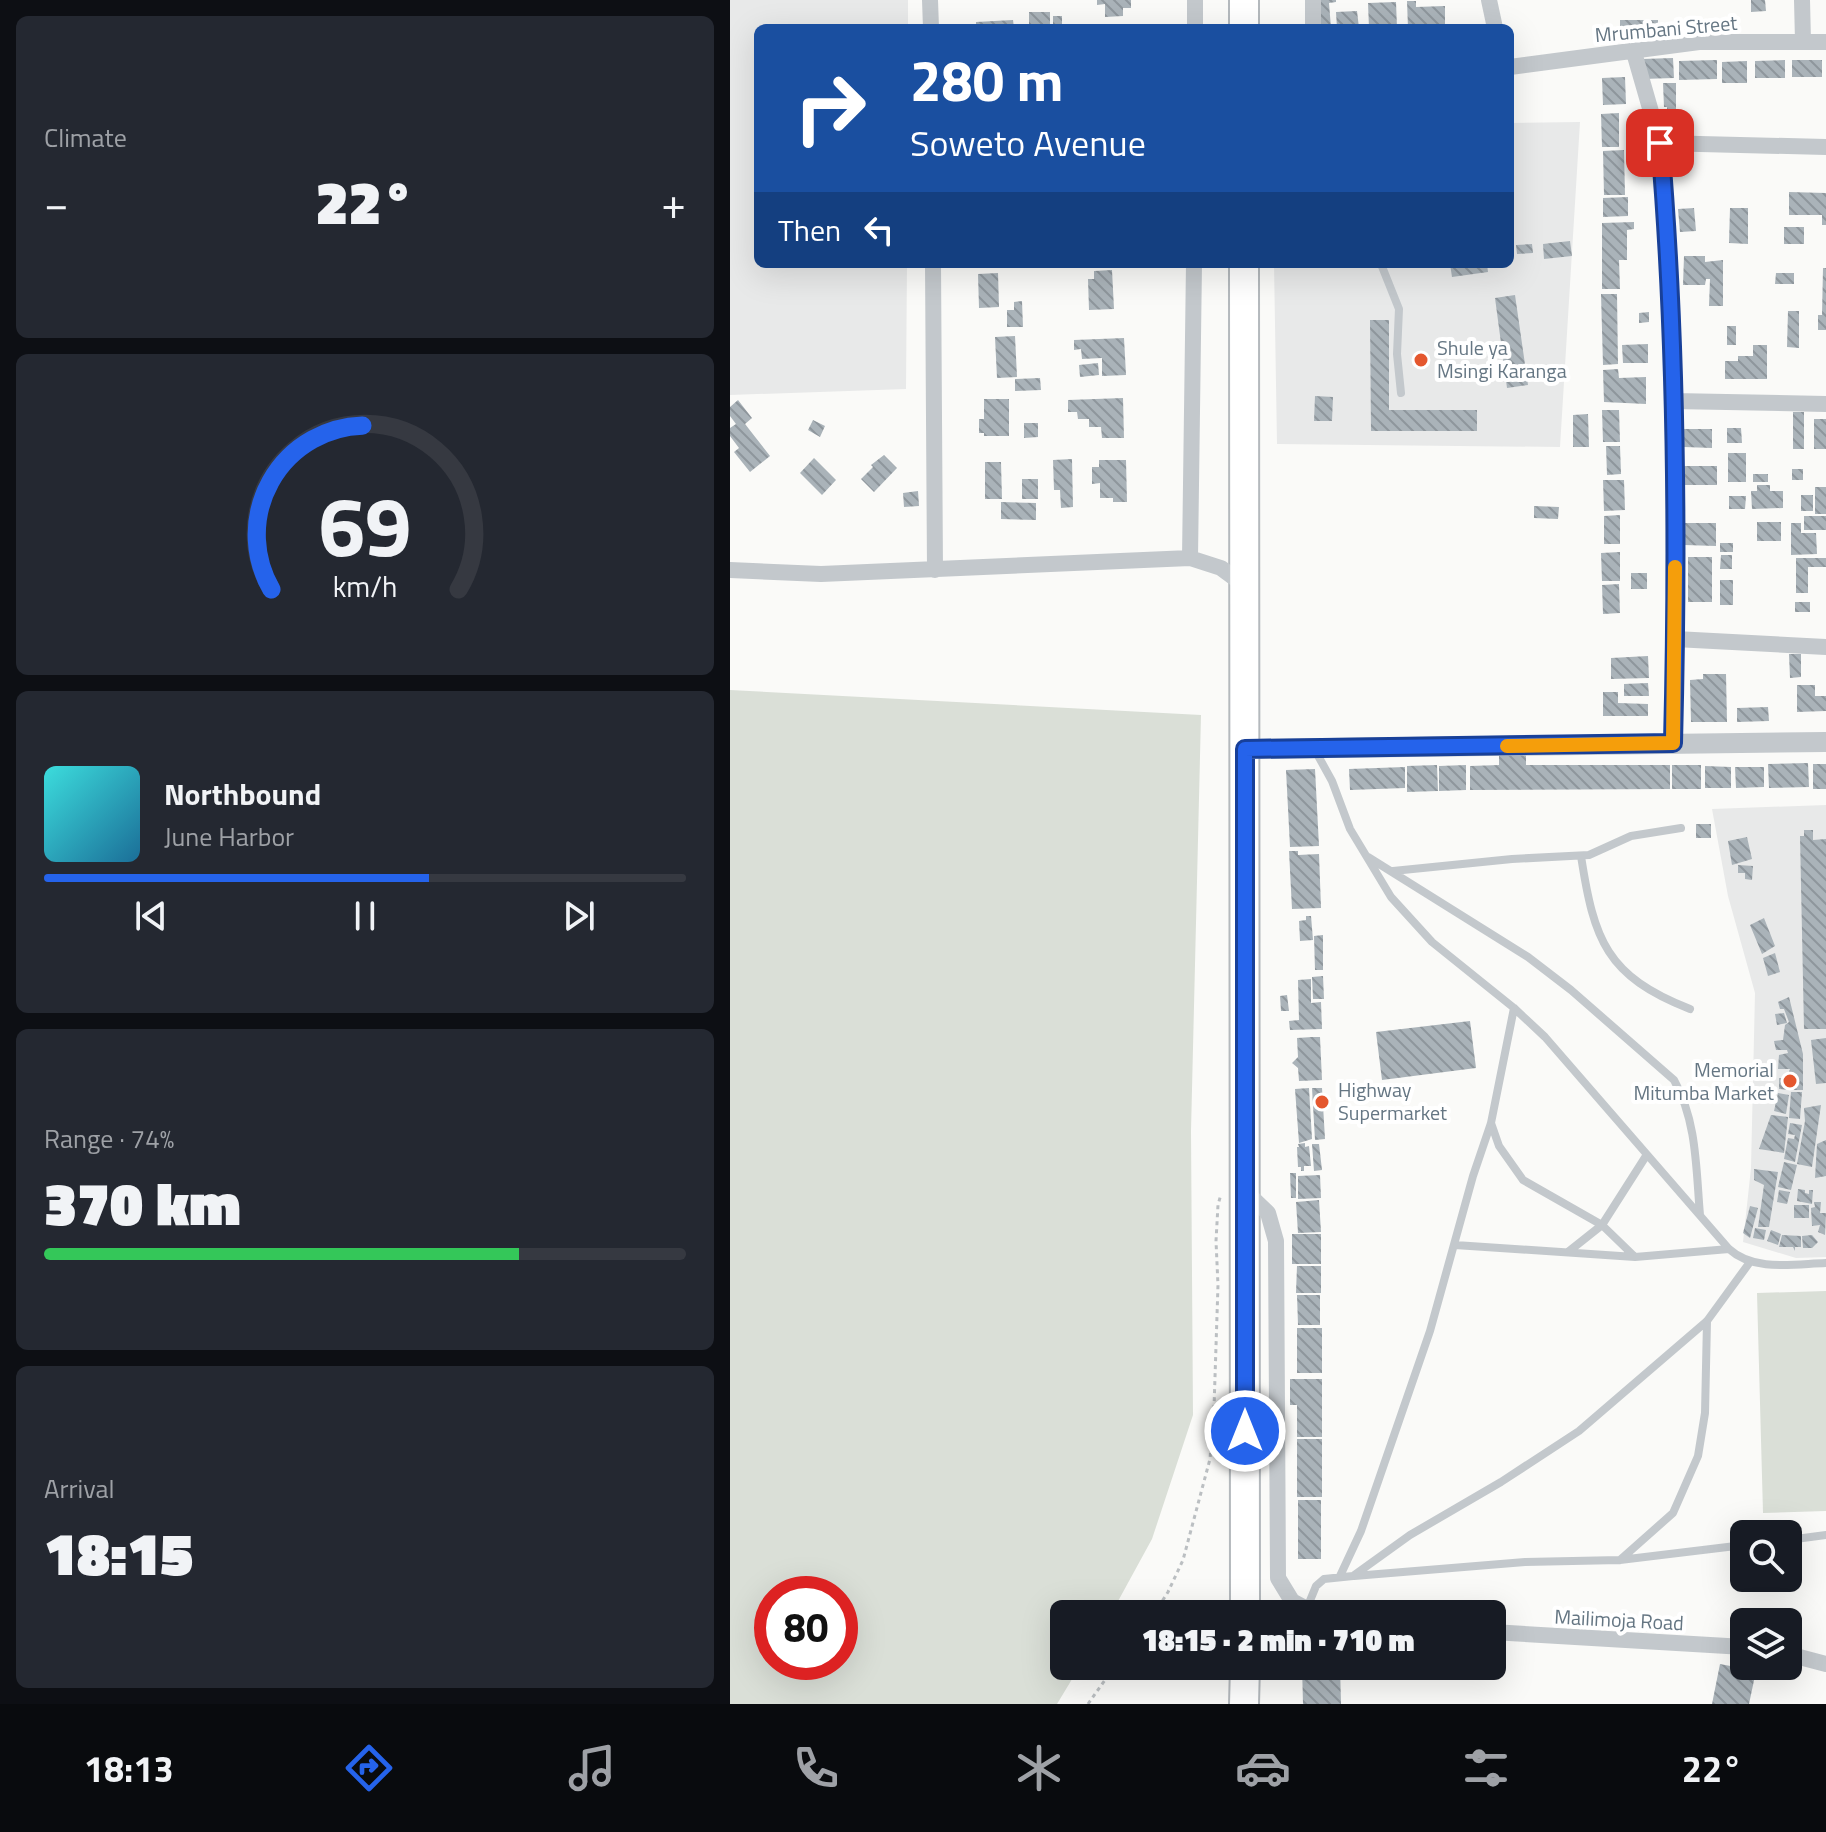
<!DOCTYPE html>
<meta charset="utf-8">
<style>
:root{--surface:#171b24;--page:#242831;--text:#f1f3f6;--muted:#9ea1a6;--line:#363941;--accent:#2563eb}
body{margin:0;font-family:"Titillium Web",sans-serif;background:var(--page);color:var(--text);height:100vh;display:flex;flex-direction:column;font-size:30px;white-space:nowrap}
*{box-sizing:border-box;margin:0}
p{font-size:26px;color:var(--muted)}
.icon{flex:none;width:44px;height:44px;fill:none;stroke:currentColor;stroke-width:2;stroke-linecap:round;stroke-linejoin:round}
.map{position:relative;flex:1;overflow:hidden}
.panel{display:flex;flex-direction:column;gap:16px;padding:16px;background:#0d0f14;width:730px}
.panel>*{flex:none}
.hud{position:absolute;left:24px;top:24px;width:760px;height:244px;border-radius:12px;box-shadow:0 8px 32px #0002;background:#1a4fa0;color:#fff;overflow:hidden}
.fabs{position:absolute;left:1000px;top:1520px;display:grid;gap:16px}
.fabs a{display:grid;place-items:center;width:72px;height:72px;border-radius:12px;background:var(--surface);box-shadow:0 8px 32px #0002;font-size:40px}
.speed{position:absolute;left:24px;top:1576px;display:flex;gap:16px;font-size:40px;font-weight:700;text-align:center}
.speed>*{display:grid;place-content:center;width:104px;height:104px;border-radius:50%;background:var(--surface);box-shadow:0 8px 32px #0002;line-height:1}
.speed .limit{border:12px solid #d22;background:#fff;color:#111}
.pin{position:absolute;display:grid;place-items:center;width:68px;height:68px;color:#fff;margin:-34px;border-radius:16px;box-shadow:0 4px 12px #0006}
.me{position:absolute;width:88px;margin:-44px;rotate:0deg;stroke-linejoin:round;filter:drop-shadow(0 0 6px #0008)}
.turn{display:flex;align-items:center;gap:28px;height:168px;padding:0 24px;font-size:36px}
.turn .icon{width:104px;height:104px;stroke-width:2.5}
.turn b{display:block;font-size:56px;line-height:68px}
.then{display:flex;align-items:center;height:76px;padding:0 24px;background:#0003;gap:16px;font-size:30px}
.big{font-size:60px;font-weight:800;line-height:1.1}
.panel .tile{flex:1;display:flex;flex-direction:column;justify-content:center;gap:12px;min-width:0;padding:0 28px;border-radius:12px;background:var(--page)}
.panel .dial{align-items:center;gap:0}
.dial svg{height:208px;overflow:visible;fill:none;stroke:var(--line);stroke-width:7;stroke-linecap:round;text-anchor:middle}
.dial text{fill:var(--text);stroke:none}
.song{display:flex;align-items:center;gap:24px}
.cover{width:96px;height:96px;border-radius:12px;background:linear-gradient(135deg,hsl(180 70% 55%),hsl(200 70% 35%))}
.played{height:8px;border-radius:4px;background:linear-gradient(90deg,var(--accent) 60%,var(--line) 60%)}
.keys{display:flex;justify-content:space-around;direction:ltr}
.heat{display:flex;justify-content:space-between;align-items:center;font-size:44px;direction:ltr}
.charge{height:12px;border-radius:6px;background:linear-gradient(90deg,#34c759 74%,var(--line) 0)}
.trip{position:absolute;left:320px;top:1600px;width:456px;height:80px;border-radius:12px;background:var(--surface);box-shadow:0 8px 32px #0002;font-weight:800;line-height:80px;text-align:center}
.tabs{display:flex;height:128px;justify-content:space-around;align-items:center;background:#090b0e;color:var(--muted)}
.tabs .icon{width:56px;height:56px}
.tabs .active{color:var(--accent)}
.tabs b{font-size:36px;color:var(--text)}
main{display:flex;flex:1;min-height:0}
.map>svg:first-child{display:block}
.built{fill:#e8e9e9}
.grass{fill:#dadfd7;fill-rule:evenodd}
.building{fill:url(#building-back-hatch)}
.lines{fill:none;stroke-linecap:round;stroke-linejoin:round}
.trunk-casing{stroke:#b4b9bd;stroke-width:32}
.path{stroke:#bbbfc2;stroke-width:3;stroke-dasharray:4 4;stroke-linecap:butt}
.service{stroke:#c3c8cc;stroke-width:8}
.minor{stroke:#c3c8cc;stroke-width:16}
.tertiary{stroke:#c3c8cc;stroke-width:20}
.trunk{stroke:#fff;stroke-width:28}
.route-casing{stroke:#184099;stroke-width:20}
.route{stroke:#2563eb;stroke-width:14}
.slow{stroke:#f59e0b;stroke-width:14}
.poi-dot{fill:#e4572e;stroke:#fff;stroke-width:3}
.labels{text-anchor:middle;stroke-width:8;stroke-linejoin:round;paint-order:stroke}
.street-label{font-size:20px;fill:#657683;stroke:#fff}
.poi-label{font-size:20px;fill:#657683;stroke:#fff;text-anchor:start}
</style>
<main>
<section class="panel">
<div class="tile"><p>Climate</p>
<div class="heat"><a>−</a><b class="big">22°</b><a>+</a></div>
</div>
<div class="tile dial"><svg viewBox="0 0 100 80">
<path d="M14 69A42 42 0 1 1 86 69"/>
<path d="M14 69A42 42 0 0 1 49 6" stroke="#2563eb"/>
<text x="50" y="56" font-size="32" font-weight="700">69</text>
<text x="50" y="72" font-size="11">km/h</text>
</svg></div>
<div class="tile">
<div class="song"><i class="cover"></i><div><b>Northbound</b><p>June Harbor</p></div></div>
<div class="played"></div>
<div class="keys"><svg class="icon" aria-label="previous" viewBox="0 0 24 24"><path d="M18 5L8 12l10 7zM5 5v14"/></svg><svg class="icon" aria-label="pause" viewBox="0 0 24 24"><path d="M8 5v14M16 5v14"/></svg><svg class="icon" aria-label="next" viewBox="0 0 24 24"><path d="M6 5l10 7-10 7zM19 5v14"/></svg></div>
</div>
<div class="tile"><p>Range · 74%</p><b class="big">370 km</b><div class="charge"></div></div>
<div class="tile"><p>Arrival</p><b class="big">18:15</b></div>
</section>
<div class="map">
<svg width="1096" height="1704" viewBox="0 0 1096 1704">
<defs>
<pattern id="building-back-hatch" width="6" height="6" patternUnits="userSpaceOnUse" patternTransform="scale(2)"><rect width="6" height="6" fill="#aab3b9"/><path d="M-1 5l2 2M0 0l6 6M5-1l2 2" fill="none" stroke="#8e969c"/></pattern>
</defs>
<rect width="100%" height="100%" fill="#fafaf8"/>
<path class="built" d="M0 0H178V28H28V264H177L176 389 0 395Z
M850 122 830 447 547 444 544 264H780V123Z
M1096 805V1257L1066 1258 1013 1242 1021 1168 1025 993 998 896 982 809Z"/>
<path class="grass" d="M0 690 471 715 461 1131 463 1415 422 1539 381 1614H334V1666H350L327 1704H0ZM42 1594H110V1662H42Z
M1096 1291V1511L1033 1513 1027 1293Z"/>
<path class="building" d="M367 0H401V8H393V16L375 17V4L367 5Z
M587 0H606V2L599 3 601 28H585Z
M1021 0H1035L1036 11 1021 12Z
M677 1H686V7L715 6V26L678 28Z
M666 2 667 28H639L638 3Z
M627 11 629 28H607L606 12Z
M299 12H320V28H299Z
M323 16H332V28H323Z
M283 20 284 28H246V22Z
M890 20H928V34H890Z
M943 58 944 78 912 79V59Z
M987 60V79L949 80V61Z
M1055 60V78H1025V61Z
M1062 60H1092V77H1062Z
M1017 61V83H992V62Z
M895 77 896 104 873 105 872 78Z
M933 83H946V111H937V107H934Z
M889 113V147H872L871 114Z
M894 150 895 195H874L873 151Z
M899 150H911L912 169H899Z
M1059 192 1096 193V225H1092V215H1059Z
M898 197V216L873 217V198Z
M964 208 966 231 950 232 948 209Z
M1000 208H1018V244L999 243Z
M904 222V229L897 230V260H889L890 289H872V223Z
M1054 227H1074V244H1054Z
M840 241 842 256 814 259 813 244Z
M802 244 803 253 787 254 786 245Z
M954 256H975V262L993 260V306H979L980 279H976L975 285H953Z
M720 264H757L758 272 722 277Z
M1093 268H1096V330H1088V315H1092Z
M382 270 384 309 359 310 358 279H364V271Z
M268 273 269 307 249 308 248 274Z
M1046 273H1064V284H1045Z
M871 294H887L888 364 873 365Z
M785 295 798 385 777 388 765 298Z
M292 301 293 327H277V310H284V302Z
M1058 311H1069V348L1057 347Z
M919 312V322L909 323V313Z
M640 320H659V410H747V431H641Z
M997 326H1006V345H997Z
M285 336 287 377 267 378 265 337Z
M394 338 396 375 372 376V358L352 359 351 349 344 350V340Z
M918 344V363H893L892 345Z
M1023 345H1037V379H995V361H1008V356H1023Z
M368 363 369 375 350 377 349 365Z
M888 369 889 378 916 377V404L874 402 873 370Z
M310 378 311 390 285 391V379Z
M585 396 603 397 602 421H584Z
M393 398 394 438H372L371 427H359V419H348L347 412H338V400Z
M254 399H279V436H254V433H249V419H254Z
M8 400 22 418 15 424 40 456 20 472 4 452 9 448 0 436V428L6 424 0 416V407Z
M872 410H889L890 442H873Z
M1063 412H1074V449H1063Z
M858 414 859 447H843V415Z
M1084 419H1096V449H1084Z
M83 420 95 426 90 437 78 430Z
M294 423H308V437L294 438Z
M997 428H1011L1012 443H997Z
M954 429H982V448L954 447Z
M876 446H890L891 474 877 475Z
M998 453H1016V482H998Z
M154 455 167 468 144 492 131 479 143 467 141 465Z
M84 458 106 480 92 495 70 473Z
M342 459 343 507 331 508 330 490H324L323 460Z
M369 460H396L397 502H383V498H370V483L362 484V467H369Z
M255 462H271L272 499H255Z
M952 466H987V485H952Z
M1062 469H1073V480H1062Z
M1023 474H1038V482H1023Z
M292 479H308V499H292Z
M873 480H894L895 510 874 511Z
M1027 485H1040V491H1053V508L1022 509 1021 491H1027Z
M1085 487H1096V514H1085Z
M188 491 189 506 174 507 173 493Z
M1071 495H1083V511H1071Z
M999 496H1016L1015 509H999Z
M271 502 306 503V520L271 519Z
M804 506 829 507 828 519 804 518Z
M890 515V544H874V516Z
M1074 516H1096V530H1074Z
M1027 522H1051V541H1027Z
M953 523H986V546L954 545Z
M1061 523H1071V533H1086L1087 554 1061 555Z
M990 543H1003V552H990Z
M890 552V581H872L871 553Z
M991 555H1002V569H990Z
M958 557H982V602H958Z
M1066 558H1096V567H1078V593H1066Z
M901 573H917V589H901Z
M990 580H1003V605H990Z
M889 584 890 613 873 614 872 585Z
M1065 602H1080V612H1065Z
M1059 654H1071V677L1060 678Z
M918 656 919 678 881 679V658Z
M973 674H996L997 722H961L960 680 973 679Z
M918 683 919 696H894V684Z
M1067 685H1085V696H1096V711L1067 712Z
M873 692H888V703L918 704V716H873Z
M1038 707 1039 721 1007 722V708Z
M796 752V765H940V789L740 790V766L769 765V753Z
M1078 763 1079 787 1039 788 1038 764Z
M1083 764H1096V789H1083Z
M707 765 708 791 677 792V766Z
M736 765V790L709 791V766Z
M942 765H971V789H942Z
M975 766 1001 767V788H975Z
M675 767V788L620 790 619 769Z
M1005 767H1034V787L1006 788Z
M585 769 589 846 560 847 556 770Z
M966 824H981V838H966Z
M1074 830H1083V840L1096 839V1029H1074L1070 836H1074Z
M1017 837 1022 859 1002 865 998 841Z
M559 851H568V855L589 854 591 908 562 909Z
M1008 865 1023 866 1022 880 1015 879V873H1008Z
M576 916H581L583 940 570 941 569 921 576 920Z
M1034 918 1045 946 1032 954 1020 925Z
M593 935V970H585L584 936Z
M1045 953 1050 972 1038 976 1033 958Z
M593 976 594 999H583L582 977Z
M581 979V1003L591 1002 592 1029 560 1030 559 1021 569 1020 568 980Z
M557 995 559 1011H551L550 996Z
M1059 997 1073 1054V1090H1061V1086L1060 1090 1049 1089V1078H1057L1060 1069H1048L1049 1055 1058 1053 1057 1050H1046L1044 1041 1053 1040 1055 1025 1059 1022 1054 1009H1050L1048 1002Z
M1054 1013 1057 1023 1047 1025 1045 1014Z
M740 1021 746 1068 652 1080 646 1032Z
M582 1037H590L592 1080 569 1081 568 1068 562 1063 568 1057 567 1038Z
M1096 1038V1083L1086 1084 1081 1040Z
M579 1088 582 1139 569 1143 565 1089Z
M582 1088H592L595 1139 585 1140Z
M1061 1092H1072L1070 1119 1059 1118Z
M1048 1093 1059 1095 1056 1114 1044 1111Z
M1091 1105 1082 1167 1067 1164 1075 1121 1074 1108Z
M1041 1115 1058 1117 1054 1153 1029 1149Z
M1060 1123 1072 1125 1065 1162 1054 1159 1058 1138 1064 1139 1065 1135 1058 1134Z
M1096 1140V1176L1085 1178 1087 1144Z
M575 1143V1147L579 1146 581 1166H574V1171H571V1167H568L567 1147H569L568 1144Z
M582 1144H589L592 1170 584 1171Z
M1054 1162 1067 1165 1061 1190 1048 1187Z
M1024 1169 1048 1172 1039 1227H1028L1034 1185 1024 1180Z
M560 1173H566V1198H561Z
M590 1175 591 1198 568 1199V1176Z
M1068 1189 1075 1190V1193L1079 1194V1190H1083L1082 1204 1067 1201Z
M1049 1190 1060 1192 1057 1204 1047 1202Z
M589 1200 591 1232 568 1233 566 1202Z
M1084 1202H1091L1090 1213H1096L1095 1235 1088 1232 1090 1225 1082 1226 1081 1208 1085 1207Z
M1064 1205H1079V1218H1064Z
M1020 1206 1028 1208 1020 1238 1013 1233Z
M1025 1228 1036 1230 1034 1240 1023 1238Z
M1041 1230 1051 1234 1048 1245 1037 1241Z
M562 1234H591V1264H562Z
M1052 1235 1071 1236V1247H1065V1251L1063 1247H1049Z
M1082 1235 1088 1242 1082 1248H1073L1072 1236Z
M567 1266H591V1293H566Z
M567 1295H590V1325H568Z
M567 1328H592V1373H567Z
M560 1379H592V1437H567V1405H560Z
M567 1439H592V1497H567Z
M568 1500H591V1559H568Z
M990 1664 1026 1671 1019 1704H982Z
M572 1666H610L611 1704H573Z"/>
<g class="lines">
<g class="trunk-casing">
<path id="trunk" d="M514 28V0
M514 264 515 1614
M514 1704 515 1666"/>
</g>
<path class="path" d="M424 1614 438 1592 453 1560 480 1459 484 1408 488 1285 486 1241 488 1205 491 1194
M358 1704 385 1666"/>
<path class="service" d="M651 264 669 309 667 354 671 393
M586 752 602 781 620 829 661 897 702 942 784 1008 815 1037 999 1249C1024 1272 1064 1264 1096 1263
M851 856C864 940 876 976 960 1009
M638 857 798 957 841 990 944 1080C967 1121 966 1169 970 1215
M663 871 782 859 859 855 901 836 951 828
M761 1123 769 1146 793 1180 872 1225 904 1256
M725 1245 905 1257 999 1249
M838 1252 872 1225 916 1156
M1058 1540 1096 1535
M890 1560 943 1513 968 1456 975 1413 977 1321
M610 1576 631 1531 700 1331 743 1176 761 1123 784 1008
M624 1576 795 1562 890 1560 1014 1545
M577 1608 586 1586 594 1579 623 1576 680 1535 771 1482 849 1431 977 1321 1020 1262"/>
<path class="minor" d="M200 0 201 28
M583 0V28
M759 0 765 28
M1072 0 1073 41
M465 28V0
M903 49 930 143 940 266 945 526 943 743
M780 67 969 42H1096
M930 143 1096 147
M203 264 205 570
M943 401 1096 404
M460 558 464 264
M0 570 91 574 460 558 491 568 514 585
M945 639 1096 647
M514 1190 538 1213 546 1241 548 1578 562 1601 577 1609 622 1614
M762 1632 1014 1647
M1058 1654 1096 1664"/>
<path class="tertiary" d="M515 749 1096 742"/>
<use href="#trunk" class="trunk"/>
</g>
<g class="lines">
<g class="route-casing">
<path id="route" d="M515 1431V749L943 743C948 543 947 342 930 143"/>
</g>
<use href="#route" class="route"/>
<path class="slow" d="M777 746 943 743 945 567"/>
</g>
<g class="poi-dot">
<circle cx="691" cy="360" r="8"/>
<circle cx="1060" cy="1081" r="8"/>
<circle cx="592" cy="1102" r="8"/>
</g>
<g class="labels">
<g class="street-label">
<text transform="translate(936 29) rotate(-5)" y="7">Mrumbani Street</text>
<text transform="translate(889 1620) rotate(3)" y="7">Mailimoja Road</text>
</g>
<g class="poi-label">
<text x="707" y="355">Shule ya<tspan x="707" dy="23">Msingi Karanga</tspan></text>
<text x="1044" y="1077" text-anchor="end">Memorial<tspan x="1044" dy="23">Mitumba Market</tspan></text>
<text x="608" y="1097">Highway<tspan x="608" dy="23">Supermarket</tspan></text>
</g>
</g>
</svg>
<div class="fabs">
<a><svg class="icon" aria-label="search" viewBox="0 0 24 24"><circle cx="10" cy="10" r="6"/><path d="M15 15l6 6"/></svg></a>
<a><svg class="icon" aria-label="layers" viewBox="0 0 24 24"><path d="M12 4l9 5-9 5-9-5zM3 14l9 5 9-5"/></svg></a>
</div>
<div class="speed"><div class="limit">80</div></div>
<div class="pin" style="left:930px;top:143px;background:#d93025"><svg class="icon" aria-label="arrive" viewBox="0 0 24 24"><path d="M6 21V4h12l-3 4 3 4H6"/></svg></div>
<svg class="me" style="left:515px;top:1431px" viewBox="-20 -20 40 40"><circle r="17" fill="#2563eb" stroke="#fff" stroke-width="3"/><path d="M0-11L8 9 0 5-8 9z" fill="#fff"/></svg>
<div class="trip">18:15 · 2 min · 710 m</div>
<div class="hud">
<div class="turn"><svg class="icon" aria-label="right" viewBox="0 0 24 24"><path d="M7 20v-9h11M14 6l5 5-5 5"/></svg><div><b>280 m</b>Soweto Avenue</div></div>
<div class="then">Then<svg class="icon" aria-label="left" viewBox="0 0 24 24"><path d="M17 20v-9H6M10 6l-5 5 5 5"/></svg></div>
</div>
</div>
</main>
<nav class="tabs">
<b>18:13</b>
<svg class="icon active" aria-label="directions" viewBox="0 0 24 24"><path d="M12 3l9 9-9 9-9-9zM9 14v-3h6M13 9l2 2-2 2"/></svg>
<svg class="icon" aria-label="music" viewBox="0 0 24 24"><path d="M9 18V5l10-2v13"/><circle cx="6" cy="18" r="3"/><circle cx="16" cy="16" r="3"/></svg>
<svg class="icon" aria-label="phone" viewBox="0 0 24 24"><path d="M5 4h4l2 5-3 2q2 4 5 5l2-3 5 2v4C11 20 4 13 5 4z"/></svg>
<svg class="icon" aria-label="climate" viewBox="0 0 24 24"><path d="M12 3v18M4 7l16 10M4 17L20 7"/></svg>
<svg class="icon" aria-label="car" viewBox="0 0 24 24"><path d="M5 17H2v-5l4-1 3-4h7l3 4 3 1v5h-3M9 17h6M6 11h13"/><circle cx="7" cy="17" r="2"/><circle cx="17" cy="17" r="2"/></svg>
<svg class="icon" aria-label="filters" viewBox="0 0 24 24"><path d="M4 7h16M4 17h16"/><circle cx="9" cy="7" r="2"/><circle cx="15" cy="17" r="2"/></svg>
<b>22°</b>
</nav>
